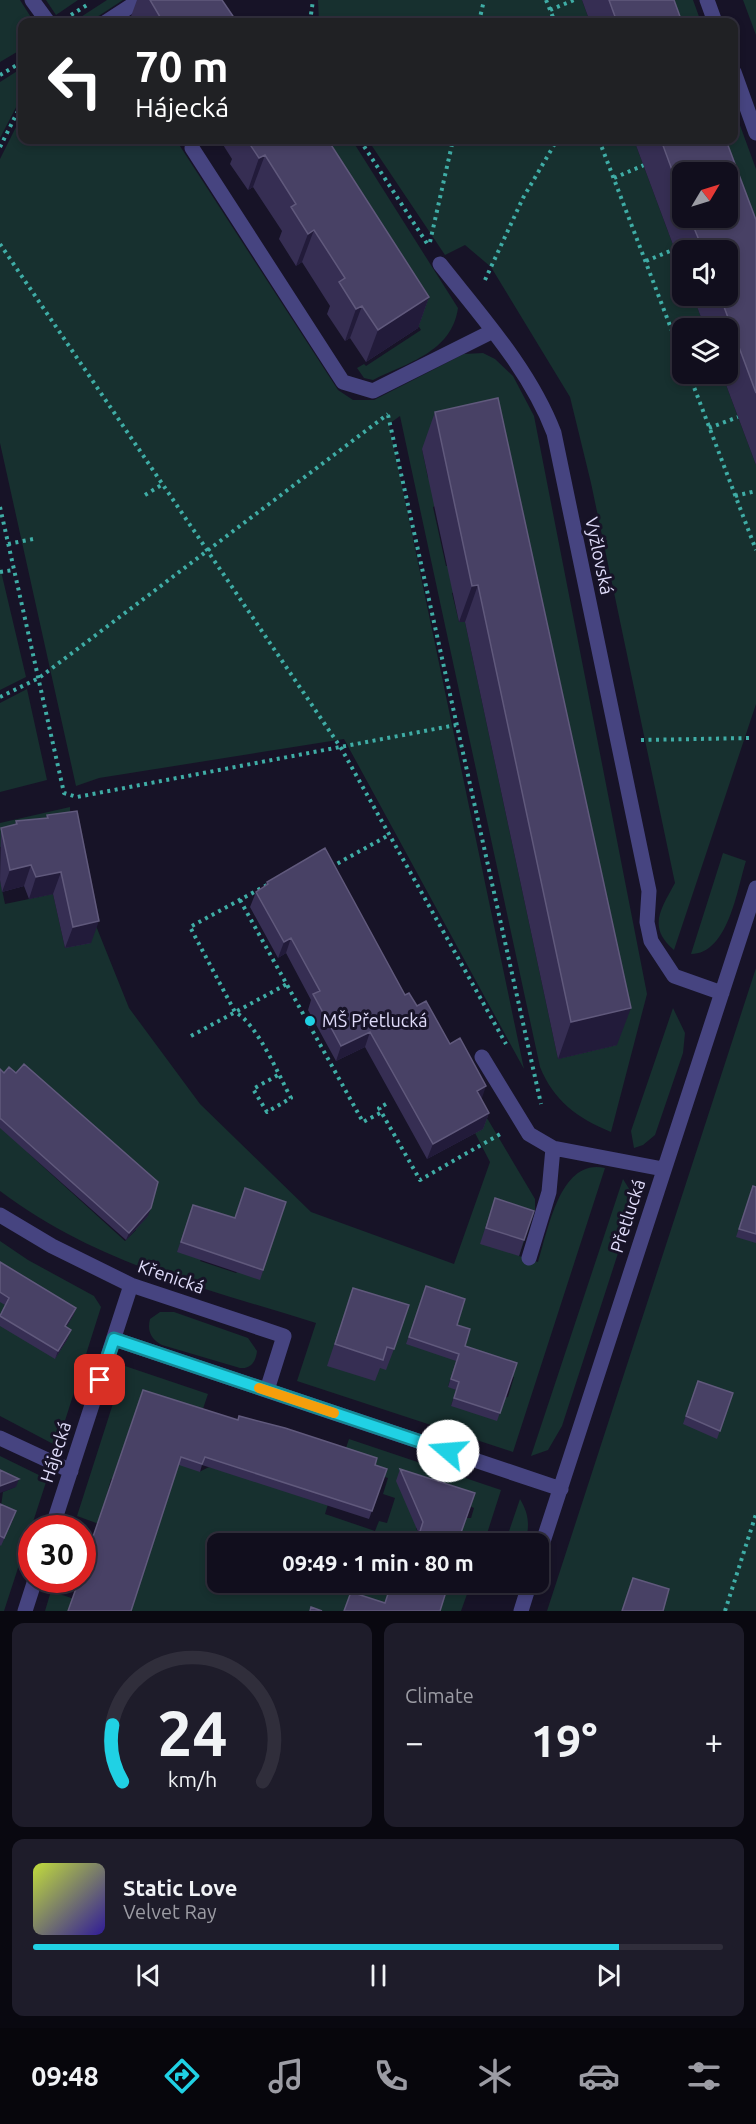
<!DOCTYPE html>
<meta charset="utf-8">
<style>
:root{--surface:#110e1d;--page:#1e1c2a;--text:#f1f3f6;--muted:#9c9ca4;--line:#302e3b;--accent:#20d1e4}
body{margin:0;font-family:Ubuntu,sans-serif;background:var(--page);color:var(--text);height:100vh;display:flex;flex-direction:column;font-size:22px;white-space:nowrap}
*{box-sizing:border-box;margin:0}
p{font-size:20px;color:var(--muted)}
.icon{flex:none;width:33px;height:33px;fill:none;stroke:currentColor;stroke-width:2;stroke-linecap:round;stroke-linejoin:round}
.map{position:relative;height:1611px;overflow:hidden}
.panel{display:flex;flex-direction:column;gap:12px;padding:12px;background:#090810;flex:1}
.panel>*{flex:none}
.hud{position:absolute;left:18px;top:18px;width:720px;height:126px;border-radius:12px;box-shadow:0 3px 9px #0003,0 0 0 2px var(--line);background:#202124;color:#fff;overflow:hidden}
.needle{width:39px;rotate:52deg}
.controls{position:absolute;left:672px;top:162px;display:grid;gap:12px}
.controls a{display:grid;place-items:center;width:66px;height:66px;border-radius:12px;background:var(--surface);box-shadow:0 3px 9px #0003,0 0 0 2px var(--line);font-size:30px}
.speed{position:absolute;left:18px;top:1515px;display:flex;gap:12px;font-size:30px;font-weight:700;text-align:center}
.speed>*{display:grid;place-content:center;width:78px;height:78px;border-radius:50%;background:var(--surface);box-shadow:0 3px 9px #0003,0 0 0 2px var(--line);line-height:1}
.speed .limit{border:9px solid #d22;background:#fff;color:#111}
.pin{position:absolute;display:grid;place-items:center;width:51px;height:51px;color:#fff;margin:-26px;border-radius:12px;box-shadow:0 3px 9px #0006}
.me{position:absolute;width:66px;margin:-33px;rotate:288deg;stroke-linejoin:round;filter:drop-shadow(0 0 4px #0008)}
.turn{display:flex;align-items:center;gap:21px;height:126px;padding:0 18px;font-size:27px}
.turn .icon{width:78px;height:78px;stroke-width:2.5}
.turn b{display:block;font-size:42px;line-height:51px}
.big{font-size:45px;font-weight:700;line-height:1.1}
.panel .widget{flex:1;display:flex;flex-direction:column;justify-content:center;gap:9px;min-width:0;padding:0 21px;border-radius:12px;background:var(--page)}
.panel .dial{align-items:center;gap:0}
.dial svg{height:156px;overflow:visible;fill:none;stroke:var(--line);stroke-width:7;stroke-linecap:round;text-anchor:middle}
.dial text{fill:var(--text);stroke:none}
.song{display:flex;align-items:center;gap:18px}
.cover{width:72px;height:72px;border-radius:9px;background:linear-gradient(135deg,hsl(70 70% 55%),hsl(250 70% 35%))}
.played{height:6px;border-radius:3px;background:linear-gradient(90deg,var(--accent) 85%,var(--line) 85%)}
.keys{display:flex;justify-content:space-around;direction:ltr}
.heat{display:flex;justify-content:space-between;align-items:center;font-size:33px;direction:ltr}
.panel .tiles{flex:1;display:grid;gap:12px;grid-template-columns:1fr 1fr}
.widget:last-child{grid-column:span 2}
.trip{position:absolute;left:207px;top:1533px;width:342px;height:60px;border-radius:12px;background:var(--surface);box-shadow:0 3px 9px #0003,0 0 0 2px var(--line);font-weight:700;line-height:60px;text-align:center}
.tab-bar{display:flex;height:96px;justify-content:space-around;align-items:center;background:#07060c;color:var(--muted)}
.tab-bar .icon{width:42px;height:42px}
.tab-bar .on{color:var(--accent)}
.tab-bar b{font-size:27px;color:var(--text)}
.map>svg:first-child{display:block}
.green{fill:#17302f;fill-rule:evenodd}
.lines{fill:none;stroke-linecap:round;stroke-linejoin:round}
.path{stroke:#3fada6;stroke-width:4;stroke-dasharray:3 4.5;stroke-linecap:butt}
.minor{stroke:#464480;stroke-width:15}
.wall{fill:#362e53;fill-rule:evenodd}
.shaded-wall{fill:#221b3a}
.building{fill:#484165;stroke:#60597c;stroke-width:1.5}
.route-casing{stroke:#158894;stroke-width:15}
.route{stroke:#20d1e4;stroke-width:10}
.slow{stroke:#f59e0b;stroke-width:10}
.poi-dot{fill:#20d1e4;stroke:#171327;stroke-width:2}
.labels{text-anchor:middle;stroke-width:6;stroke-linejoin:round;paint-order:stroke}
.street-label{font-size:18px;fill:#e1ddfb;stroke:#171327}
.poi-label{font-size:18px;fill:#e1ddfb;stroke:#171327;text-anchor:start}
</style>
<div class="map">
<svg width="756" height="1611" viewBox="0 0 756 1611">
<rect width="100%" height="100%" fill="#171327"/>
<path class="green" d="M0 0H20L34 22H22V49L0 62Z
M46 0H78L56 15Z
M107 0H123L91 21 73 22Z
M318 0H582L590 22H319Z
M647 0H693L701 22H655Z
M743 0H756V35Z
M22 68V96L0 138V82Z
M734 109 756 169V291L728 172 699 140H734Z
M22 115V140H182L178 143 338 390 353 400H374L464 354 483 353 495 359 513 376 534 416 647 994 611 1132C577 1118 554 1101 540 1067L400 416 389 424 524 1069 344 739 99 778 76 786 0 443V159ZM485 434 617 1045 558 1059 465 622H459L452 593 457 591 452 565 446 566 433 507 439 504 434 478H428L422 449Z
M304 140H352L458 308C452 352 407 363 373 380L364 378 357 368 364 364 366 366 421 330Z
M368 140H634L682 269V296H693L705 328H682V374H722L756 465V704L674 950C647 927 661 909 675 883L591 483 570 397 491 267 465 245 445 255Z
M0 567 26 677 0 690Z
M27 689 47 780 0 792V703Z
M70 807V832L0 847V823Z
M723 853 746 861C737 890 728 954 691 954Z
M0 880 5 904 53 894 65 948 82 891 129 1008 200 1104 311 1212 454 1264 490 1162 475 1133 487 1118 535 1199V1210L519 1256 538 1262C548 1231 560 1157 605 1168L513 1452 297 1381 316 1323C202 1287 97 1264 0 1191ZM27 1152 136 1230 125 1241ZM232 1228 237 1272 236 1273 200 1261ZM455 1367 514 1377 508 1397 451 1406 456 1390 448 1386Z
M756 968V1611H547Z
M673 1008 685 1033 683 1053 655 1135 643 1145 634 1148 631 1131Z
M623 1179 631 1192 632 1210 562 1426 548 1450 531 1456Z
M0 1241 28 1260 94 1296 101 1307 57 1446 0 1416Z
M160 1312H174L248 1338 257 1351C256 1361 251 1369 240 1368L162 1345C151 1339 147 1331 150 1319Z
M125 1366 208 1394 193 1438 199 1472 209 1467 329 1501 325 1514 375 1531 379 1521 387 1523 395 1498 383 1494 388 1478 341 1463 349 1439 501 1490 484 1543H457L466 1518H471L474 1508 456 1500 416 1528 419 1535 444 1543 218 1544V1582L392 1583 382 1611 347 1604 344 1611H131L114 1479H111L99 1524 77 1516Z
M0 1456 47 1479 4 1611H0V1545L13 1520 0 1513 3 1492 15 1487 0 1485Z
M520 1499C529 1514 530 1526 525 1543H505Z
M420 1583H471L461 1611H434Z
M51 1591 74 1599 70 1611H45Z"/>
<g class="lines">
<path class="path" d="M546 0 555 22
M550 10 574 0
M71 15 87 5
M310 22 313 0
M479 22 484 0
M0 75 22 62
M360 140 428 245
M599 140 682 357
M0 147 22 103
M614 178 644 165
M430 242 453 140
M0 244 341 748 506 1044
M646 261 675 249
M485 280 523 198 557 140
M689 374 756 550
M388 415 541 1104
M709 428 738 417
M145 495 163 484
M735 496 756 491
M0 507 64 793 77 797 456 725
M8 544 33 539
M0 572 13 570
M0 697 39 678 388 414
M641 740 751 738
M331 867 389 835
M267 885 190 927 235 1012C257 1023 279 1076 291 1098L267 1112 253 1089 278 1075
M240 900 363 1122 382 1112
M191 1036 287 984
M386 1104 379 1108 420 1180 502 1133
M725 1611 756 1514"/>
<path class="minor" d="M32 0 48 22
M707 0 715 22
M106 22 140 0
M734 72 756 133
M192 148 343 382 373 391 493 331
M440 264C481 316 530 370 554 433L649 891 647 922 651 941 674 976 722 993
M482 1057 529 1134 553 1148 663 1169
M0 1215 52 1246 131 1285 284 1336 267 1390
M529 1258 549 1192 553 1148
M114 1339 561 1489
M0 1438 71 1471
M52 1528 131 1285
M538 1557 756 888
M25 1611 35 1580
M521 1611 530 1582"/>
</g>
<path class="wall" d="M137 0H222L237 22H132L130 19Z
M582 0H674L682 22H590Z
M220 140H328L429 297 418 328 366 362 350 338 345 341 327 314 330 306 302 262 296 266 279 239 282 231 253 187 248 190 230 164 232 159Z
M634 140H726L756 220V465L722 374H728V328H705L693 296H728V250H682V269ZM682 172 728 218H682Z
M435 412 617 1045 558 1059 465 622H459L422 449Z
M47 815 91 943 65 948 53 894 29 899 24 886 2 892 0 880 1 828 15 825 16 821 46 818Z
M267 882 405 995 417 1006 481 1099 489 1113 483 1129 427 1159 365 1047 336 1061 308 1010 311 1000 286 953 278 958 250 907 256 892 265 886Z
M0 1069 148 1216 126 1240 0 1128Z
M753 1186 756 1187V1243L736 1237Z
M495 1198 524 1240 519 1256 480 1244Z
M286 1202 260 1280 177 1252 193 1205 235 1218Z
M0 1262 76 1308 73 1316 66 1327 68 1338 55 1359 0 1326V1315L5 1305 0 1302Z
M426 1286 457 1325 465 1346 517 1363 497 1421 451 1406 456 1390 448 1387 456 1361 406 1344Z
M353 1288 394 1349 386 1370 380 1368 375 1381 327 1366Z
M698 1381 733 1393 717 1439 683 1424Z
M143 1390 387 1469 369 1519 202 1465 200 1472 179 1465Z
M400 1469 457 1544 419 1534 396 1481Z
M0 1504 13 1519 1 1546 0 1545Z"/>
<path class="shaded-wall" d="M265 155 253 187 248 190 259 158Z
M314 230 302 262 296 266 308 234Z
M429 297 418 328 366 362 378 330Z
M362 306 350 338 345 341 356 309Z
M478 585 465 622H459L472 586Z
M31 865 24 886 2 892 10 870Z
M61 872 53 894 29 899 36 877Z
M99 921 91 943 65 948 73 927Z
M291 938 286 953 278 958 284 942Z
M631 1008 617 1045 558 1059 571 1022Z
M370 1032 365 1047 336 1061 341 1046Z
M486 1086 481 1101 477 1091Z
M489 1113 483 1129 427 1159 433 1144Z
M151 1208 148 1216 126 1240 129 1233Z
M76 1308 73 1316 62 1334 65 1326Z
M71 1330 68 1338 55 1359 58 1351Z
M19 1479 16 1487 0 1493V1486Z"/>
<path class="building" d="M150 0H222L237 22H163Z
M609 0H674L682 22H617Z
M247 140H328L429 297 378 330 362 306 356 309 339 282 345 278 314 230 308 234 291 207 296 204 265 155 259 158Z
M661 140H726L756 220V393L720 296H728V250H703L690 218H728V172H682V197Z
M498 398 631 1008 571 1022 478 585 472 586 435 412Z
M77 811 99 921 73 927 61 872 36 877 31 865 10 870 1 828 17 824 16 821 48 818 47 815Z
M325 848 405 995 409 993 417 1006 426 1001 450 1044 460 1038 486 1086 477 1091 489 1113 433 1144 370 1032 341 1046 313 994 320 991 291 938 284 942 256 892 268 884 267 882Z
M24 1064 158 1182 151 1208 129 1233 1 1119H0V1069L4 1073 9 1067 16 1073Z
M753 1186 756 1187V1234L739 1229Z
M245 1188 286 1202 263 1270 181 1242 193 1205 235 1218Z
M495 1198 534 1211 524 1240 486 1228Z
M0 1262 76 1308 65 1326 71 1330 58 1351 0 1316 9 1298 0 1292Z
M426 1286 465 1299 457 1325 470 1329 465 1346 517 1363 500 1413 454 1398 459 1382 451 1379 459 1354 409 1337Z
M353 1288 409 1305 394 1349 387 1347 383 1360 335 1344Z
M698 1381 733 1393 720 1431 686 1416Z
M143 1390 238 1420 239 1416 285 1428 377 1458 375 1465 387 1469 372 1511 205 1457 202 1464 181 1457 131 1611H68L79 1580H82V1569Z
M400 1469 475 1493 457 1544H416L423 1522Z
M0 1470 19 1479 0 1486Z
M0 1504 16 1511 4 1538 0 1536Z
M633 1578 669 1589 663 1611H622Z
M392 1582H449L440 1611H344L351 1592 385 1603Z
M311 1607 322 1611H310Z"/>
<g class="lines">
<g class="route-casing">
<path id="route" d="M100 1380 114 1339 448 1451"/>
</g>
<use href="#route" class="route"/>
<path class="slow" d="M259 1388 334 1413"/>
</g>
<circle class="poi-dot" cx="310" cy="1021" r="6"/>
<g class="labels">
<g class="street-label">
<text transform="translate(599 556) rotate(78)" y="6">Vyžlovská</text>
<text transform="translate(628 1216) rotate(-72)" y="6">Přetlucká</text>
<text transform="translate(171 1277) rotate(19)" y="6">Křenická</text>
<text transform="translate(56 1452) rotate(-72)" y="6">Hájecká</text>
</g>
<g class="poi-label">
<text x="322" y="1027">MŠ Přetlucká</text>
</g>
</g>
</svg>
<div class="controls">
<a><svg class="needle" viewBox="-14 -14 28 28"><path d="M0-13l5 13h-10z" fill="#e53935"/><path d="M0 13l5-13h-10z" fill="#9c9ca4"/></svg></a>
<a><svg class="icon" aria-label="sound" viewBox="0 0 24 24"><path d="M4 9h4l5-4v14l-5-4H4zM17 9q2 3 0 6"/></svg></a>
<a><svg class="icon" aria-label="layers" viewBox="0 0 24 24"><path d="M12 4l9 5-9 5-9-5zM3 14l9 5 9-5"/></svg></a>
</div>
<div class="speed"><div class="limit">30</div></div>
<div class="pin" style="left:100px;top:1380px;background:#d93025"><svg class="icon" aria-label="arrive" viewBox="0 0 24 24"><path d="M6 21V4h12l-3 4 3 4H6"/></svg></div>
<svg class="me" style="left:448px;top:1451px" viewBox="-20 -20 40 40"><circle r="19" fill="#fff"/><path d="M0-13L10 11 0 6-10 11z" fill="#20d1e4"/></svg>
<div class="trip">09:49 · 1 min · 80 m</div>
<div class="hud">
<div class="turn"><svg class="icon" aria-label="left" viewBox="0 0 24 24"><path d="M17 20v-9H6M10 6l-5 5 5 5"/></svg><div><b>70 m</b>Hájecká</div></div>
</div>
</div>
<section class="panel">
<div class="tiles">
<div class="widget dial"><svg viewBox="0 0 100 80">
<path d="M14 69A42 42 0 1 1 86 69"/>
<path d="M14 69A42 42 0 0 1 9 40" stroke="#20d1e4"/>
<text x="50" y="56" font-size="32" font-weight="700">24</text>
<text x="50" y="72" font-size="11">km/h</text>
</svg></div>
<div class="widget"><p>Climate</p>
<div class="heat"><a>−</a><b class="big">19°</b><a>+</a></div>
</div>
<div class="widget">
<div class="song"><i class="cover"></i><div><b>Static Love</b><p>Velvet Ray</p></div></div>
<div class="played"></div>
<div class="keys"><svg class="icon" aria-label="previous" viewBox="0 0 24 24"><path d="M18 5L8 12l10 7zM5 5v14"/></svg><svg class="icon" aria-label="pause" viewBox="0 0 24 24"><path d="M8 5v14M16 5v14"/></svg><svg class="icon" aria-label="next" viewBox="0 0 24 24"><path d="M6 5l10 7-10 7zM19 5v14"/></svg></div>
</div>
</div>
</section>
<nav class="tab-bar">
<b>09:48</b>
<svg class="icon on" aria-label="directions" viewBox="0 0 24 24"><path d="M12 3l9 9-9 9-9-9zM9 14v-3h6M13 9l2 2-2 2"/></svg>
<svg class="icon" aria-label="music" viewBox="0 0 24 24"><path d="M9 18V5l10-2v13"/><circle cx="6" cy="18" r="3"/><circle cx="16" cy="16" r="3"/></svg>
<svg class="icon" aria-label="phone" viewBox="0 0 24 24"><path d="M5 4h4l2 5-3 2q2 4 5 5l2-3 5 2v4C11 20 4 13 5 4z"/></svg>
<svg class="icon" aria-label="climate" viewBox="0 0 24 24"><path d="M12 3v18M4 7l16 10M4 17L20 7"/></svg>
<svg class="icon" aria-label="car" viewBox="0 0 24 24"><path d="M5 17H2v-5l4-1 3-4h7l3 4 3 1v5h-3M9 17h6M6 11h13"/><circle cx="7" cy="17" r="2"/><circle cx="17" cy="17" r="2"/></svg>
<svg class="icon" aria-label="filters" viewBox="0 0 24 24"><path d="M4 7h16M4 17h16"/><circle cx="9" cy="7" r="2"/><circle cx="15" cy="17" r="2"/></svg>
</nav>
